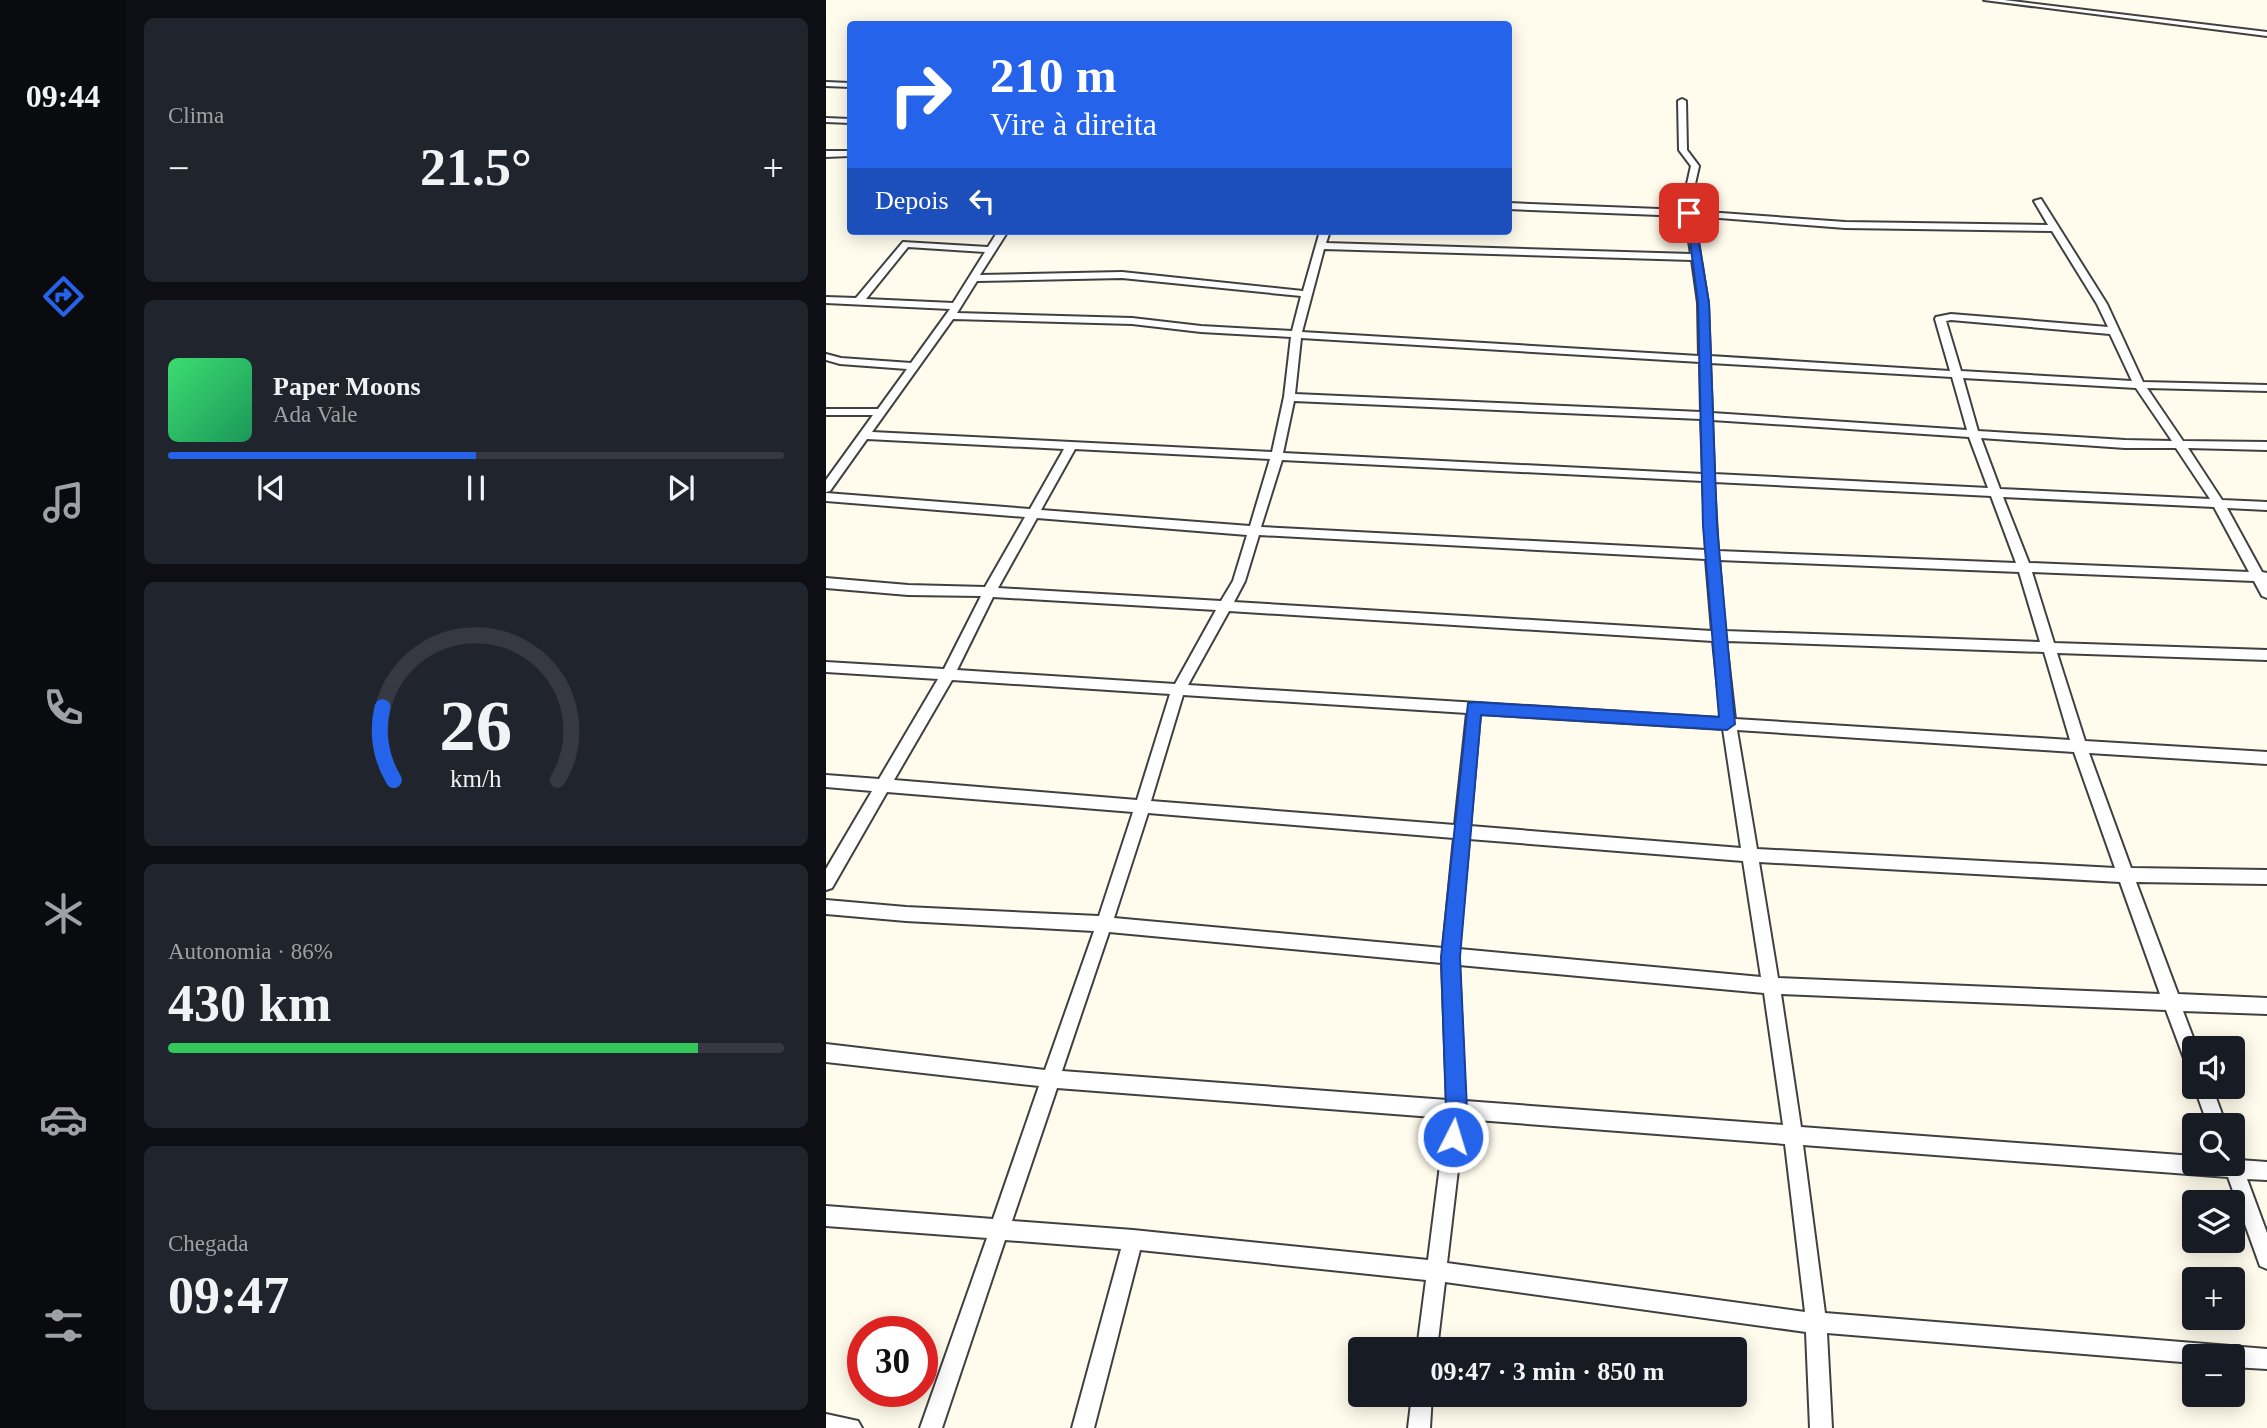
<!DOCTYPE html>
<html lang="pt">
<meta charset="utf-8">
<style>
:root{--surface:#171b24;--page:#20242c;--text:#f1f3f6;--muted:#9ea1a6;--line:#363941;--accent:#2563eb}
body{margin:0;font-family:"Times New Roman",serif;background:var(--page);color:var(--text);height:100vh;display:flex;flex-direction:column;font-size:26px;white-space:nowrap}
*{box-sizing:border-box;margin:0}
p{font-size:23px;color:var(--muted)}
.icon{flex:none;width:38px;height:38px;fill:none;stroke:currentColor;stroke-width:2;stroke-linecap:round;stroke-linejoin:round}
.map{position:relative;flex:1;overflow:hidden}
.details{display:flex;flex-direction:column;gap:18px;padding:18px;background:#0d0f14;width:700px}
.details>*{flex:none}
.hud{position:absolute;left:21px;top:21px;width:665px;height:214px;border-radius:7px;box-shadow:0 4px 18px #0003;background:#2563eb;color:#fff;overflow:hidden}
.controls{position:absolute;left:1356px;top:1036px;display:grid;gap:14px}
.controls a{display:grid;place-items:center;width:63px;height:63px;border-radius:7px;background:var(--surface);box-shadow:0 4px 18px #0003;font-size:35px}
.speed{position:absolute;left:21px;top:1316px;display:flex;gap:14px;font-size:35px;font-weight:700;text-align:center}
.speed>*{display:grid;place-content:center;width:91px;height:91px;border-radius:50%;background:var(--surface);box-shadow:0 4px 18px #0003;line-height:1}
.speed .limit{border:10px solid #d22;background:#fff;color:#111}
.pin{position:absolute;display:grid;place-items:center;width:60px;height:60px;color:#fff;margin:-30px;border-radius:14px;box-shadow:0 4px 10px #0006}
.me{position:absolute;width:77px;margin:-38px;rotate:5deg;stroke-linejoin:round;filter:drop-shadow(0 0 5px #0008)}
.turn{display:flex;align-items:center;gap:24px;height:147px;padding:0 28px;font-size:32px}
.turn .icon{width:91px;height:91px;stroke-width:2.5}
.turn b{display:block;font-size:49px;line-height:60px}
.then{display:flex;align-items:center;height:66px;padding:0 28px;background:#0003;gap:14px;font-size:26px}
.big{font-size:52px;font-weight:600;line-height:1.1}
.details .widget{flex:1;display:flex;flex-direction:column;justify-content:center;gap:10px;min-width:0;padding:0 24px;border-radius:10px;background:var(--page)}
.details .dial{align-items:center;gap:0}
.dial svg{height:182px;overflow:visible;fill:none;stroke:var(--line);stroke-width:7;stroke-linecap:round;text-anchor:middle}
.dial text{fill:var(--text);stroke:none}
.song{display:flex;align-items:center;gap:21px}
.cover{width:84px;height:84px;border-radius:10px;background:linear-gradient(135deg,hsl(140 70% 55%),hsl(150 70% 35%))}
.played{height:7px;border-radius:4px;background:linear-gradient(90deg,var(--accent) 50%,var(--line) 50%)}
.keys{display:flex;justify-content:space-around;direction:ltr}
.heat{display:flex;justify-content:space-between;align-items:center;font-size:38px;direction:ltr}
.charge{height:10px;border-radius:5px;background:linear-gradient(90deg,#34c759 86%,var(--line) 0)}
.trip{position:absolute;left:522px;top:1337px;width:399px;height:70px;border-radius:7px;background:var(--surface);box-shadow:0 4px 18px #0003;font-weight:600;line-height:70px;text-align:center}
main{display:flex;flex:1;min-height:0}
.menu{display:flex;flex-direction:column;width:126px;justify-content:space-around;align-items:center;background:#090b0e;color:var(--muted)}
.menu .icon{width:49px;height:49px}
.menu .active{color:var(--accent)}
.menu b{font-size:32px;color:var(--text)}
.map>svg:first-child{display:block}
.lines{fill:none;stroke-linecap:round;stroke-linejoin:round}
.street-casing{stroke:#404040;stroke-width:4}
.street{fill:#fff;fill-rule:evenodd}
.route{fill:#2563eb;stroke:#184099;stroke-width:2}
</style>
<main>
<nav class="menu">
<b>09:44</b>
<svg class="icon active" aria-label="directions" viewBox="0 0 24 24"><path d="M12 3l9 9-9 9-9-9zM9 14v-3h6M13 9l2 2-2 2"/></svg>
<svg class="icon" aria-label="music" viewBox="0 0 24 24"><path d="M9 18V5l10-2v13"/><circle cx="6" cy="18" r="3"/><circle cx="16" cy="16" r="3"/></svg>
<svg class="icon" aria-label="phone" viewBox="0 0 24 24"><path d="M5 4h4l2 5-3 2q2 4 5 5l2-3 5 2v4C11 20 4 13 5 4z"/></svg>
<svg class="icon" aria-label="climate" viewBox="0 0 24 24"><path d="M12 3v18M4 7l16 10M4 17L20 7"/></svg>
<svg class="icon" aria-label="car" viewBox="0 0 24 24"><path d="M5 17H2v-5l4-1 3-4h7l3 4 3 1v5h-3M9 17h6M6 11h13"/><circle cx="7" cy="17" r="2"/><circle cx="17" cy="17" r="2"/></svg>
<svg class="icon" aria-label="filters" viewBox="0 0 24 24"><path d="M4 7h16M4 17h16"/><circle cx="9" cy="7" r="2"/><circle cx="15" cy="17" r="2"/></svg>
</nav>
<section class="details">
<div class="widget"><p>Clima</p>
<div class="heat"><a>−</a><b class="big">21.5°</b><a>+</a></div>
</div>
<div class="widget">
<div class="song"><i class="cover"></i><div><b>Paper Moons</b><p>Ada Vale</p></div></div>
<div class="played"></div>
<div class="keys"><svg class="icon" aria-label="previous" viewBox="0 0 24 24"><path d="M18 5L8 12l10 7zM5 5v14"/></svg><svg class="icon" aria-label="pause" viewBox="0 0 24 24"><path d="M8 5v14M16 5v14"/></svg><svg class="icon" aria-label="next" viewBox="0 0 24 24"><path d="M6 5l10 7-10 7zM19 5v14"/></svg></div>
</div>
<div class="widget dial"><svg viewBox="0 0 100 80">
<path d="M14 69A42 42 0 1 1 86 69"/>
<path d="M14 69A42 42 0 0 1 9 37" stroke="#2563eb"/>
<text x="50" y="56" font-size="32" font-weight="700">26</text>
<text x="50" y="72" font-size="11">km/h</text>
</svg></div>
<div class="widget"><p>Autonomia · 86%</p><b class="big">430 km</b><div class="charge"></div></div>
<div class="widget"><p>Chegada</p><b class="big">09:47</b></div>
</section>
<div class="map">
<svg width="1441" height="1428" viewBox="0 0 1441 1428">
<rect width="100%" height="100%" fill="#fffced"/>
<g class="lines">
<g class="street-casing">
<path id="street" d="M1158 0H1178L1441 32V36Z
M0 82 24 83V87L0 86Z
M856 99 860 101 861 150 873 166 867 193V211L1019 222 1222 225 1208 201 1215 199 1281 304 1317 382 1441 385V391L1321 388 1357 441 1441 442V450L1362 448 1396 500 1441 502V510L1401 508 1436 572 1441 573V598L1436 596 1428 581 1206 572 1228 643 1441 650V660L1231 653 1259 741 1441 752V764L1263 753 1305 868 1441 870V884L1310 882 1352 994 1441 998V1014L1357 1011 1371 1048H1368V1072L1362 1069 1340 1010 955 994 975 1127 1368 1156V1164H1407V1155L1413 1160 1441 1162V1180L1421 1179 1441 1233V1269L1434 1266 1402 1177 977 1145 999 1313 1441 1349V1369L1407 1367V1356H1368V1363L1001 1333 1006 1428H984L980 1332 619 1282 611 1349H591L600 1280 314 1250 268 1428H246L295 1249 179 1240 116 1428H94L161 1238 0 1226V1206L167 1219 213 1086 0 1062V1044L219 1070 268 931 80 921 0 914V900L80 907 273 916 307 812 61 792 6 888 0 890V869L46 791 0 787V775L53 779 112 679 0 672V662L118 669 155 596 82 595 0 588V578L82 585 159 587 199 517 0 501V493L204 509 238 449 41 439 4 491 0 492V480L47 415H0V409H52L81 369 14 364 0 360V354L15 358 85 363 124 309 0 303V297L30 298 77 242 162 247 172 231H182L154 275 296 272 477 291 494 231H504L500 243 865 254 859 216 682 209V203L859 210V193L865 166 853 150 852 101ZM868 216 1019 228 1226 231 1271 304 1282 327 1125 314 1110 317 1109 319 1124 371 884 356 882 303ZM82 247 159 252 127 303 40 299ZM498 249 866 260 872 303 873 356 476 332ZM296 278 475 296 466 331 375 326 306 318 131 313 151 281ZM127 319 306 324 375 332 465 337 458 397 446 452 46 432ZM1125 320 1284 334 1306 381 1135 371 1120 321ZM475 338 874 362 875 412 469 394ZM884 363 1126 377 1141 430 886 413ZM1137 378 1310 388 1346 441 1299 440 1152 431ZM468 401 875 419 877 474 457 453ZM886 420 1143 437 1162 488 888 474ZM1155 438 1299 448H1350L1384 499 1174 489ZM249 449 444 459 424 526 215 510ZM456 460 877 481 880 550 435 527ZM888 482 1165 496 1190 563 892 551ZM1177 497 1388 507 1423 572 1203 563ZM211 518 421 535 407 581 395 601 172 588ZM433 535 880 559 886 631 408 602 419 581ZM893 560 1193 572 1214 642 899 631ZM167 597 390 610 349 684 131 670ZM403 611 887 641 895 718 362 685ZM900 641 1218 652 1244 740 909 719ZM126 680 344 694 311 800 68 780ZM357 695 641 713 629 825 325 801ZM654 714 897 729 915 848 644 826ZM911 730 1248 752 1289 868 931 849ZM322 813 628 838 617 948 288 918ZM643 839 917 861 935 977 633 949ZM933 862 1294 882 1334 994 952 978ZM283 932 616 963 621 1100 236 1071ZM633 965 938 993 957 1125 639 1101ZM231 1088 620 1118 602 1260 307 1230 186 1221ZM638 1119 959 1144 979 1312 621 1263Z
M0 118 24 119V123L0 122Z
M0 151H24V156L0 157Z
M1368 1086 1386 1087 1400 1125H1382Z
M586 1395H606L604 1428H582Z
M0 1414 32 1421 36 1428H0Z"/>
</g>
<use href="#street" class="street"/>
</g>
<path class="route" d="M860 210 868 213 883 303 891 526 909 724 901 730 655 715 634 957 641 1110 634 1144 627 1147 620 1144 616 1137 620 1110 615 957 642 703 648 702 893 717 877 526 872 303Z"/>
</svg>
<div class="controls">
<a><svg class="icon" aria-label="sound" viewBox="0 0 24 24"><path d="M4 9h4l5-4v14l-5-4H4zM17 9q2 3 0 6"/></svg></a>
<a><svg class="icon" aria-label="search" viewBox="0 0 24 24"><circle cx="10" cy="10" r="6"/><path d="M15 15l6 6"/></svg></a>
<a><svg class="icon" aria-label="layers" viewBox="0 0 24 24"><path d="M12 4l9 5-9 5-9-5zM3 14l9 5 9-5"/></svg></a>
<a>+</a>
<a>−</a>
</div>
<div class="speed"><div class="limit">30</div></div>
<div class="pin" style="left:863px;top:213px;background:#d93025"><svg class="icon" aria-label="arrive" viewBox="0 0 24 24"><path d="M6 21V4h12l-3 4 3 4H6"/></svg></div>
<svg class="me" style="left:627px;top:1137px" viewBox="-20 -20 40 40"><circle r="17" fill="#2563eb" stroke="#fff" stroke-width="3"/><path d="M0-11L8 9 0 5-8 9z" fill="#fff"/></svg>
<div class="trip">09:47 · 3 min · 850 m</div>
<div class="hud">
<div class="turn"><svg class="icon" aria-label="right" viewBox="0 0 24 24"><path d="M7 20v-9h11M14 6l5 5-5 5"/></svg><div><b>210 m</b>Vire à direita</div></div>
<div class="then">Depois<svg class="icon" aria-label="left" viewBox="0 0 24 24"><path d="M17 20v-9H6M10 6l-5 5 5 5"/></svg></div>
</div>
</div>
</main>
